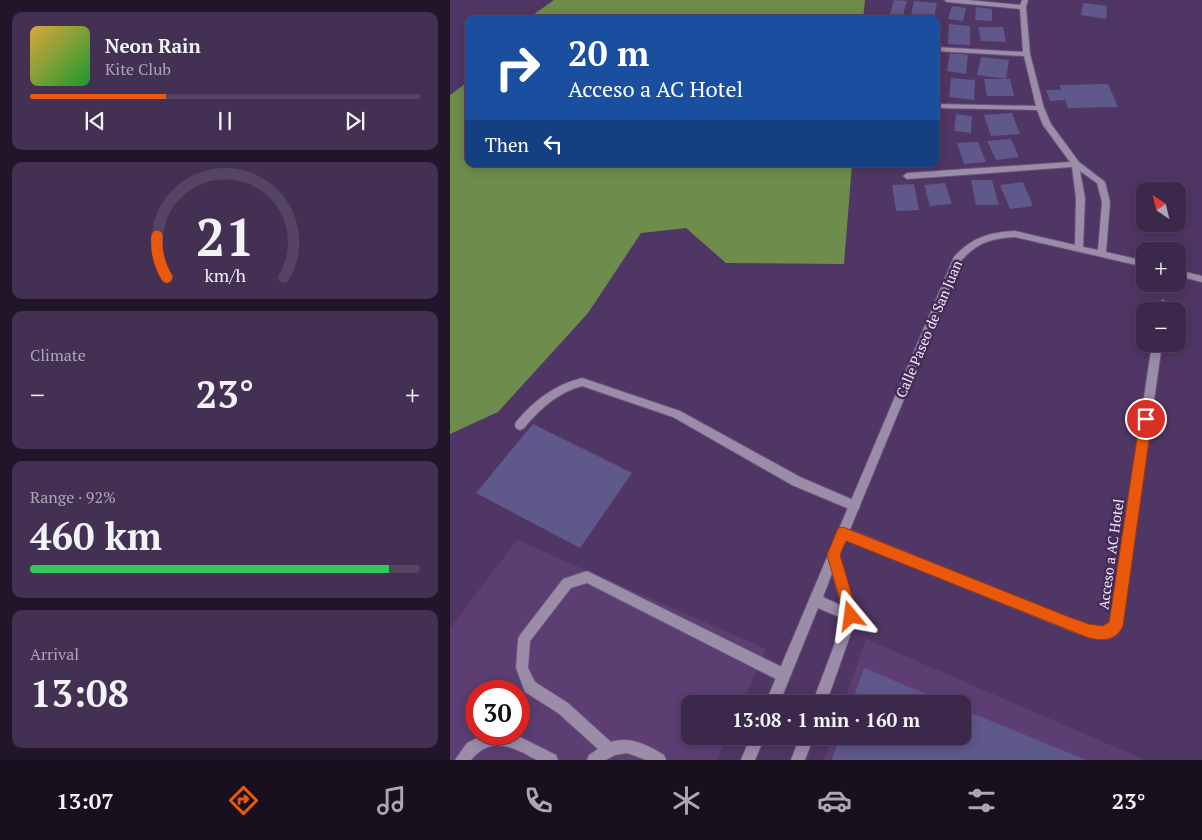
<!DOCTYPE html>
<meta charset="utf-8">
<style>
:root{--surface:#3c284b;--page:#433052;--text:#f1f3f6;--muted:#aca6b5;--line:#554463;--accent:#ea580c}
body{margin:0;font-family:"PT Serif",serif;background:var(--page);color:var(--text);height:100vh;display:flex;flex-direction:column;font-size:19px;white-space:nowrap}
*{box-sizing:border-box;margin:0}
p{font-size:16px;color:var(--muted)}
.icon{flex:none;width:28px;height:28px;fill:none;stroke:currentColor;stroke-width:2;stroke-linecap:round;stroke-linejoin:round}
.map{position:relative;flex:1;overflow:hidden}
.drawer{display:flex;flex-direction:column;gap:12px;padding:12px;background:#211629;width:450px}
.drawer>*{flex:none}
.banner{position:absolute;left:15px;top:15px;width:475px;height:152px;border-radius:10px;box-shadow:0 2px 12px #0003,0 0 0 1px var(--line);background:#1a4fa0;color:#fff;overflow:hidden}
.needle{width:32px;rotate:325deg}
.controls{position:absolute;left:686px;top:182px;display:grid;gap:10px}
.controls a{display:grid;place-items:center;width:50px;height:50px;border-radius:10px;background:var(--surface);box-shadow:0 2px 12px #0003,0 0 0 1px var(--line);font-size:25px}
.speed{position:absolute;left:15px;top:680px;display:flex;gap:10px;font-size:25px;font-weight:700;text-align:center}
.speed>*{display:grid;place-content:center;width:65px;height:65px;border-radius:50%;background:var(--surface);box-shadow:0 2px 12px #0003,0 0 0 1px var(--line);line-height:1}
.speed .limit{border:8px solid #d22;background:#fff;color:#111}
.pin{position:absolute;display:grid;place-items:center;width:42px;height:42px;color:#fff;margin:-21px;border:2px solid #fff;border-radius:50%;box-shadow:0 1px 5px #0007}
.me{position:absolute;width:55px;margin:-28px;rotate:344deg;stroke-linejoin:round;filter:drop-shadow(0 0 4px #0008)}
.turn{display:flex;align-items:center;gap:18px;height:105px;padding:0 20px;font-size:22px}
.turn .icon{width:65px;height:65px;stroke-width:2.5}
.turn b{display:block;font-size:35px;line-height:42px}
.then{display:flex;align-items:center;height:48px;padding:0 20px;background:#0003;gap:10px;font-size:19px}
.big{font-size:38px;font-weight:700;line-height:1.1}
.drawer .card{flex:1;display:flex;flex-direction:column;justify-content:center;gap:8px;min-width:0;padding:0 18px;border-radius:10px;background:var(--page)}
.drawer .dial{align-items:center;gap:0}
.dial svg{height:130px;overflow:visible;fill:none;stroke:var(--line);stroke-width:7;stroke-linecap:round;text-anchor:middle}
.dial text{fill:var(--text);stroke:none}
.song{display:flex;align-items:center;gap:15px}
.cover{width:60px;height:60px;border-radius:8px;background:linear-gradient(135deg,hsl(40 70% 55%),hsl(130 70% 35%))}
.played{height:5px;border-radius:2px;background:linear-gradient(90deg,var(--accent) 35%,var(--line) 35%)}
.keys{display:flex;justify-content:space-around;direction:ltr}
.heat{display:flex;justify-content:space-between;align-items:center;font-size:28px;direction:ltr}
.charge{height:8px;border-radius:4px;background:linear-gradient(90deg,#34c759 92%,var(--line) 0)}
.trip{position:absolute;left:231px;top:695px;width:290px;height:50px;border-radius:10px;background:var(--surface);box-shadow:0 2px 12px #0003,0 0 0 1px var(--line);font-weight:700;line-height:50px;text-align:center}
.menu{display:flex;height:80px;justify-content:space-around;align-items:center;background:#18101e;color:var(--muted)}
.menu .icon{width:35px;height:35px}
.menu .current{color:var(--accent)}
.menu b{font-size:22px;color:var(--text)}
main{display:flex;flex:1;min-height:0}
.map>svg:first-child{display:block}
.built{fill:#5c3e73;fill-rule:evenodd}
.forest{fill:#6e8c4b}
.building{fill:#5f588b}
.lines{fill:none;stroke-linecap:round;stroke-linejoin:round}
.lane-casing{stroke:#6a537c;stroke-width:2}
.street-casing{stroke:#6a537c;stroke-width:2}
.lane{fill:#9b8ca8;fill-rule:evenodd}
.street{fill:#9b8ca8;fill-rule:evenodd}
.route{fill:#ea580c;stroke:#983908}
.labels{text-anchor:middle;stroke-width:5;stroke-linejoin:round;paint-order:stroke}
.street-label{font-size:14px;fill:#f4ebfc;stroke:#452c58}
</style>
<main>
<section class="drawer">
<div class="card">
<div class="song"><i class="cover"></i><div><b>Neon Rain</b><p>Kite Club</p></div></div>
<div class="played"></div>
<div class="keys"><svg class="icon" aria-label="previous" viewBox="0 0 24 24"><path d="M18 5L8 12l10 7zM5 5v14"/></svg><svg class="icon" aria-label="pause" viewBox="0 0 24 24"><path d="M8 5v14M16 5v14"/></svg><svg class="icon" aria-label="next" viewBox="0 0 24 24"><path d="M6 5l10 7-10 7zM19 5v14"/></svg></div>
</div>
<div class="card dial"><svg viewBox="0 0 100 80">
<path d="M14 69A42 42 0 1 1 86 69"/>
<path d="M14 69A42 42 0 0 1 8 44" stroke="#ea580c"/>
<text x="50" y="56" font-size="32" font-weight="700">21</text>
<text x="50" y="72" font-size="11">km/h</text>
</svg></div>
<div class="card"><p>Climate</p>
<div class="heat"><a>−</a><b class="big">23°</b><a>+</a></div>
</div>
<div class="card"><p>Range · 92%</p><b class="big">460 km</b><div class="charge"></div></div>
<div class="card"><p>Arrival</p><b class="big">13:08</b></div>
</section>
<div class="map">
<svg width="752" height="760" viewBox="0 0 752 760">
<rect width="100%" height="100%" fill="#503664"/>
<path class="built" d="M67 540 316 649 292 704H240V736H277L267 760H0V628ZM26 691H69V734H26Z
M416 639 695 760H374L382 736H512V704H393Z"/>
<path class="forest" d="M104 0H415L413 19H77Z
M19 81V164H402L394 264 276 263 236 228 191 233 138 313 48 412 0 434V95Z"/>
<path class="building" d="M444 0 457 1 453 15 440 14Z
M464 1 487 3 484 18 461 16Z
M633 3 657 6 656 19 631 15Z
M502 6 516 8 513 21 498 19Z
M526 7 542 9V21L525 20Z
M499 24 520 26V45L498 44Z
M528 27H553L556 42 531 41Z
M500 53 518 55 516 74 497 71Z
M531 57 559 60 556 79 527 75Z
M501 78 525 80 524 100 499 97Z
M534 79H560L564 96H537Z
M658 84 668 107 618 108 615 100 600 101 596 90H611L610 85Z
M562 113 570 134 541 136 534 115Z
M506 114 522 116 521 133 504 131Z
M561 139 569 157 546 160 537 141Z
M528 142 536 162 514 164 507 143Z
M441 164H465V167H442Z
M521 180H542L549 205H526Z
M573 182 583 206 560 209 550 185Z
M495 183 502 204 480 206 474 185Z
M464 184 469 210 446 211 442 185Z
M83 424 182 473 130 548 26 493Z
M414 668 500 704H401Z
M512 709 636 760H382L390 736H512Z"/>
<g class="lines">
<g class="lane-casing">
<path id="lane" d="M713 300 718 304 717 311H707L708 304Z
M702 344H712L672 626C663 649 636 636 619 630L389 537 387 533 389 529 393 527 619 618 639 625 653 627 660 623Z
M132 378 230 411 350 477 408 502 410 506 408 510 404 511 342 485 223 417 132 386C107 393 90 409 74 428L70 430 66 428 65 425 66 422C85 400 104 385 132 378Z
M137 571 338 670 339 675 338 680 333 681 328 680 137 583 121 588 80 641 78 668 85 682 118 703 161 742C181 736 197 745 214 755L216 760H196L177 753 165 755 156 760H137L139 755 148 749 108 713 75 692 66 668 68 639 70 635 113 579Z
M35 734H60L66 735 106 755 108 760C102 760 94 760 88 760 83 759 78 755 74 753 53 743 37 741 21 760H5L17 743Z"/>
</g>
<g class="street-casing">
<path id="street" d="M494 0H517L570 5 572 0H578L576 7 580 54 594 108 601 124 629 162 655 182 660 202 656 252 695 261V267L565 237C542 238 526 243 511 261L389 556 407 616 376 704H362L394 619 368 608 329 704H315L504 257C521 238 540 232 565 231L625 245 626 198 622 167 457 179 453 176 457 173 620 162 593 125 587 110 486 108V104L586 106 574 56 486 51V47L573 52 570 9 497 2ZM630 171 647 183 652 202 648 250 633 247 635 198ZM382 573 392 606 373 597Z
M728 270 752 276V282L728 276Z
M301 736H315L305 760H291Z
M350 736H364L355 760H341Z"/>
</g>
<use href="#lane" class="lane"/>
<use href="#street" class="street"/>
</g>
<path class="route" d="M696 414 702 419 673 626C666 641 653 641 639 638L396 541 390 555 408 616 406 621 401 623 396 621 377 555 388 528 393 527 619 617 639 624 653 626 659 622 690 419Z"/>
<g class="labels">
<g class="street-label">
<text transform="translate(479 329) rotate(-67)" y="5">Calle Paseo de San Juan</text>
<text transform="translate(661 554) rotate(-82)" y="5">Acceso a AC Hotel</text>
</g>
</g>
</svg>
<div class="controls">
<a><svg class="needle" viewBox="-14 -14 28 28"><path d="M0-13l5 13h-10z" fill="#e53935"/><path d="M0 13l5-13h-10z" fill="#aca6b5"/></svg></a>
<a>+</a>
<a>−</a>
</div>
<div class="speed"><div class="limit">30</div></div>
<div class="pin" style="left:696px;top:419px;background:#d93025"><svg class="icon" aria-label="arrive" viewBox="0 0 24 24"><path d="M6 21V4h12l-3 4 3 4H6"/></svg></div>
<svg class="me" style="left:401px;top:616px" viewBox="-20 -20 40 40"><path d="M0-17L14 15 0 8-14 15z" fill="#ea580c" stroke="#fff" stroke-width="4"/></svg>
<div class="trip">13:08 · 1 min · 160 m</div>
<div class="banner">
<div class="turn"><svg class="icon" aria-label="right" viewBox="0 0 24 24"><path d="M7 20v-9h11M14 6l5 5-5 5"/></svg><div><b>20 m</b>Acceso a AC Hotel</div></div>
<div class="then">Then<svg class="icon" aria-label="left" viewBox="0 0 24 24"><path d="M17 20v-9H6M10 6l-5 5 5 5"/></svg></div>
</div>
</div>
</main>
<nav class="menu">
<b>13:07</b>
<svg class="icon current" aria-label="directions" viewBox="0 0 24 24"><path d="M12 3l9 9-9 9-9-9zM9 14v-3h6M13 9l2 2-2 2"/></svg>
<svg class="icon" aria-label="music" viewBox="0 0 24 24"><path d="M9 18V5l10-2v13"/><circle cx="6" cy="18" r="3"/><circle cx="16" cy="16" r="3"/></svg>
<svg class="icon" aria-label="phone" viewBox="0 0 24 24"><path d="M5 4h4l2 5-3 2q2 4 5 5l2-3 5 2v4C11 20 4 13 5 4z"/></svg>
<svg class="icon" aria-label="climate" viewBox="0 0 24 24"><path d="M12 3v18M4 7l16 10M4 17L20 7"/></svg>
<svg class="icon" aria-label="car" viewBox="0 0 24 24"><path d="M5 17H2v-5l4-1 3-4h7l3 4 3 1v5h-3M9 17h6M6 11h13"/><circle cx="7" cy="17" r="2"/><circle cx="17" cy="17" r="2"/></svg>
<svg class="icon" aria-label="filters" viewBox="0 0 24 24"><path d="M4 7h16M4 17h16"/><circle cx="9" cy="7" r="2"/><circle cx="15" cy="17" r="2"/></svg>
<b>23°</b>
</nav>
